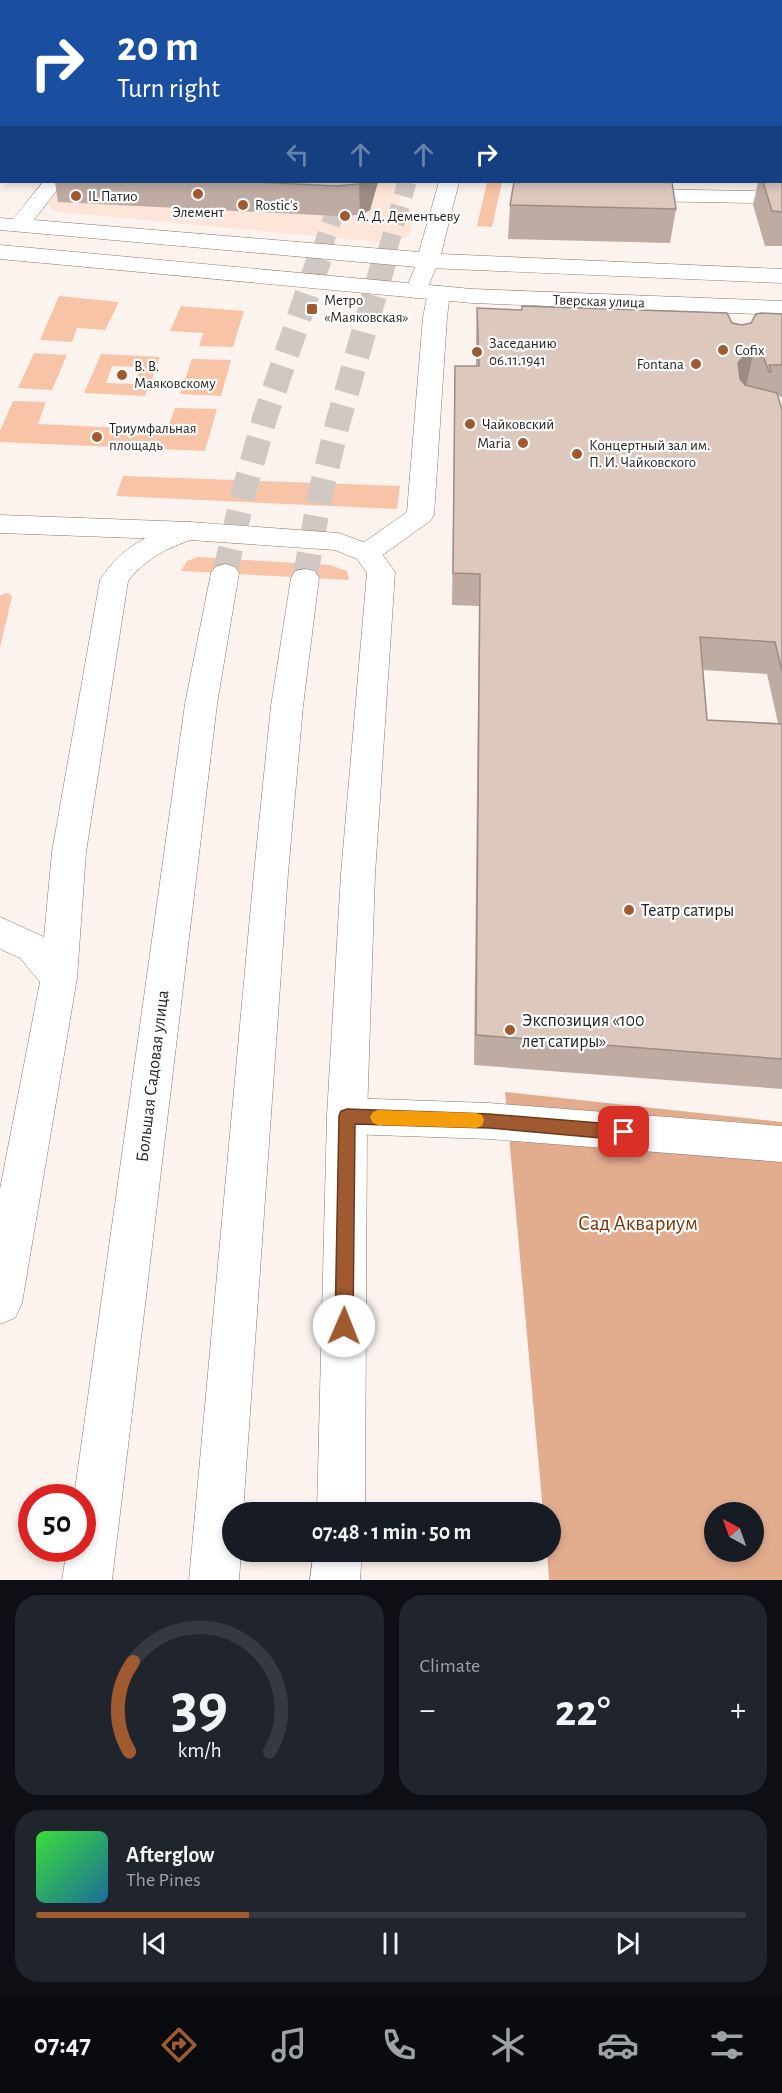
<!DOCTYPE html>
<meta charset="utf-8">
<style>
:root{--surface:#171b24;--page:#20242c;--text:#f1f3f6;--muted:#9ea1a6;--line:#363941;--accent:#a05a2f}
body{margin:0;font-family:"Alegreya Sans",sans-serif;background:var(--page);color:var(--text);height:100vh;display:flex;flex-direction:column;font-size:22px;white-space:nowrap}
*{box-sizing:border-box;margin:0}
p{font-size:20px;color:var(--muted)}
.icon{flex:none;width:33px;height:33px;fill:none;stroke:currentColor;stroke-width:2;stroke-linecap:round;stroke-linejoin:round}
.map{position:relative;height:1580px;overflow:hidden}
.side{display:flex;flex-direction:column;gap:15px;padding:15px;background:#0d0f14;flex:1}
.side>*{flex:none}
.hud{position:absolute;left:0px;top:0px;width:783px;height:183px;box-shadow:0 3px 9px #0003;background:#1a4fa0;color:#fff;overflow:hidden}
.needle{width:39px;rotate:319deg}
.fabs{position:absolute;left:704px;top:1502px;display:grid;gap:12px}
.fabs a{display:grid;place-items:center;width:60px;height:60px;border-radius:50%;background:var(--surface);box-shadow:0 3px 9px #0003;font-size:30px}
.speed{position:absolute;left:18px;top:1484px;display:flex;gap:12px;font-size:30px;font-weight:700;text-align:center}
.speed>*{display:grid;place-content:center;width:78px;height:78px;border-radius:50%;background:var(--surface);box-shadow:0 3px 9px #0003;line-height:1}
.speed .limit{border:9px solid #d22;background:#fff;color:#111}
.pin{position:absolute;display:grid;place-items:center;width:51px;height:51px;color:#fff;margin:-26px;border-radius:12px;box-shadow:0 3px 9px #0006}
.me{position:absolute;width:66px;margin:-33px;rotate:1deg;stroke-linejoin:round;filter:drop-shadow(0 0 4px #0008)}
.turn{display:flex;align-items:center;gap:21px;height:126px;padding:0 18px;font-size:27px}
.turn .icon{width:78px;height:78px;stroke-width:2.5}
.turn b{display:block;font-size:42px;line-height:51px}
.lanes{display:flex;align-items:center;height:57px;padding:0 18px;background:#0003;justify-content:center;gap:30px;direction:ltr}
.lanes .off{opacity:.35}
.big{font-size:45px;font-weight:700;line-height:1.1}
.side .tile{flex:1;display:flex;flex-direction:column;justify-content:center;gap:9px;min-width:0;padding:0 21px;border-radius:24px;background:var(--page)}
.side .dial{align-items:center;gap:0}
.dial svg{height:156px;overflow:visible;fill:none;stroke:var(--line);stroke-width:7;stroke-linecap:round;text-anchor:middle}
.dial text{fill:var(--text);stroke:none}
.song{display:flex;align-items:center;gap:18px}
.cover{width:72px;height:72px;border-radius:9px;background:linear-gradient(135deg,hsl(120 70% 55%),hsl(200 70% 35%))}
.played{height:6px;border-radius:3px;background:linear-gradient(90deg,var(--accent) 30%,var(--line) 30%)}
.keys{display:flex;justify-content:space-around;direction:ltr}
.heat{display:flex;justify-content:space-between;align-items:center;font-size:33px;direction:ltr}
.side .tiles{flex:1;display:grid;gap:15px;grid-template-columns:1fr 1fr}
.tile:last-child{grid-column:span 2}
.trip{position:absolute;left:222px;top:1502px;width:339px;height:60px;border-radius:30px;background:var(--surface);box-shadow:0 3px 9px #0003;font-weight:700;line-height:60px;text-align:center}
.menu{display:flex;height:96px;justify-content:space-around;align-items:center;background:#090b0e;color:var(--muted)}
.menu .icon{width:42px;height:42px}
.menu .current{color:var(--accent)}
.menu b{font-size:27px;color:var(--text)}
.map>svg:first-child{display:block}
.built{fill:#fde6d9}
.green{fill:#f7c4a7;fill-rule:evenodd}
.forest{fill:#e2ad8f;fill-rule:evenodd}
.lines{fill:none;stroke-linecap:round;stroke-linejoin:round}
.major-tunnel-far1{stroke:#d1c8c4;stroke-width:19;stroke-dasharray:19 10;stroke-linecap:butt}
.major-tunnel{stroke:#d1c8c4;stroke-width:25;stroke-dasharray:25 13;stroke-linecap:butt}
.minor-casing{stroke:#89776c;stroke-width:1}
.major-casing{stroke:#89776c;stroke-width:1}
.minor{fill:#fff;fill-rule:evenodd}
.major{fill:#fff;fill-rule:evenodd}
.wall{fill:#beaca3;fill-rule:evenodd}
.shaded-wall{fill:#9b8c84}
.building{fill:#ddc8bd;stroke:#9b8c84;stroke-width:1.5}
.route{fill:#a05a2f;stroke:#683a1f;stroke-width:1.5}
.slow{fill:#f59e0b}
.poi-dot{fill:#a05a2f;stroke:#fff;stroke-width:2}
.labels{text-anchor:middle;stroke-width:4.5;stroke-linejoin:round;paint-order:stroke}
.far-poi-label{font-size:15px;fill:#251e1a;stroke:#fff;text-anchor:start}
.far-street-label{font-size:15px;fill:#251e1a;stroke:#fff}
.poi-label{font-size:18px;fill:#251e1a;stroke:#fff;text-anchor:start}
.street-label{font-size:18px;fill:#251e1a;stroke:#fff}
.near-park-label{font-size:21px;fill:#773706;stroke:#fff}
</style>
<div class="map">
<svg width="782" height="1580" viewBox="0 0 782 1580">
<rect width="100%" height="100%" fill="#fcf3ee"/>
<path class="built" d="M63 182H404L395 218 416 212 409 235 401 240 380 242 59 212 51 209 47 203Z"/>
<path class="green" d="M487 182H502L492 227 477 226Z
M59 296 119 302 105 330 77 328 72 342 40 340Z
M181 306 244 311 233 347 199 346 203 333 170 331Z
M34 353 67 355 52 390 18 388Z
M101 354 160 357 145 396 84 393ZM112 366 141 367 135 384 106 383Z
M192 359 231 360 221 396 180 394Z
M13 401 46 402 38 424 167 430 175 408 217 409 205 451 0 442V431Z
M123 476 400 486 397 509 116 496Z
M198 557 330 565 347 571 349 580 181 571 187 561Z
M5 593 10 594 12 597 0 647V596Z"/>
<path class="forest" d="M505 1092 782 1122V1580H549L547 1551H550V1512H543ZM714 1512H753V1551H714Z"/>
<g class="lines">
<path class="major-tunnel-far1" d="M321 252 345 182
M387 252 407 182"/>
<path class="major-tunnel" d="M225 573 244 491 265 417 322 251
M305 578 320 495 338 422 387 251"/>
<g class="minor-casing">
<path id="minor" d="M0 100H2V112H0Z
M609 182H629L630 185 640 189 753 191 760 189V182H780V192L777 196 755 203 638 201 613 193Z
M428 254 436 256 439 261 424 296 416 298 408 296 405 291 420 256Z
M439 286 447 288 450 293 447 317 434 515 430 521 377 559 367 562 357 559 353 553 357 547 407 512 423 317 428 293 431 288Z
M190 522 200 525 204 531 200 537C171 546 147 557 128 581L86 852 77 978 22 1303 15 1318 0 1324V1189L40 982 20 958 0 949V917L44 937 52 852 100 580C121 546 152 532 190 522Z
M347 1098 489 1103 782 1126V1162L489 1139 347 1134 333 1129 327 1116 333 1103Z"/>
</g>
<g class="major-casing">
<path id="major" d="M192 0H208L191 2Z
M408 0H424L407 2Z
M455 0H471V2H455Z
M501 0H517L500 2Z
M43 182H63L34 220 419 252 439 182H459L441 254 782 269V283L428 268 0 230V218L13 219Z
M0 245 472 289 782 301V315L472 303 0 259Z
M0 515 190 522 339 533 377 547 395 572 375 874 367 1116 365 1512H317L327 1116 341 874 367 573 357 559 335 550 190 540 0 533Z
M225 564 235 567 239 573 217 704 112 1580H62L67 1548H82V1497H74L185 704 211 573 215 567Z
M305 569 315 571 319 578 303 706 288 873 243 1512H232V1551H241L239 1580H189L254 873 271 706 291 578 295 571Z
M314 1551H362L360 1580H310Z"/>
</g>
<use href="#minor" class="minor"/>
<use href="#major" class="major"/>
</g>
<path class="wall" d="M0 0H152L151 2H2V99H0Z
M782 171V246H765L753 205 758 182H782Z
M55 182H378L370 210 360 215 337 216 58 202Z
M510 205 676 209 670 243 508 239Z
M477 308 732 323 742 325 782 314V397L778 396 782 410V1089L474 1065 479 606 452 605 455 366H476V339ZM703 670 767 674 778 723 707 720Z"/>
<path class="shaded-wall" d="M124 0H152L151 2H123Z
M2 64V86L0 79V66Z
M364 182H378L370 210 360 215 359 184Z
M753 355 746 386 737 388 738 363 743 357Z"/>
<path class="building" d="M0 0H124L123 2H2V64L0 66Z
M552 0H782V72V2H551Z
M782 171V212L772 211 763 182H782Z
M255 182H364L359 184 336 186Z
M514 182H672L676 209 510 205Z
M522 306 727 313 732 323 742 325 751 323 756 314 761 313 782 314V365H769L771 372H769L764 358 753 355 743 357 738 363 740 379 745 385 777 393 782 410V671L775 642 700 637 707 720 782 724V1059L476 1035 480 574 453 573 455 366H479L477 308 522 310Z"/>
<path class="route" d="M347 1109 489 1114 624 1125 630 1127 632 1132 630 1137 624 1140 489 1128 355 1124 353 1326 350 1332 344 1335 338 1332 335 1326 339 1116 341 1111Z"/>
<path class="slow" d="M378 1110 476 1113 482 1115 484 1120 482 1126 476 1128 378 1125 373 1123 370 1117 373 1112Z"/>
<g class="poi-dot">
<circle cx="198" cy="194" r="6"/>
<circle cx="76" cy="196" r="6"/>
<circle cx="243" cy="205" r="6"/>
<circle cx="345" cy="216" r="6"/>
<rect x="306" y="303" width="12" height="12" rx="3"/>
<circle cx="723" cy="350" r="6"/>
<circle cx="477" cy="352" r="6"/>
<circle cx="696" cy="364" r="6"/>
<circle cx="122" cy="375" r="6"/>
<circle cx="470" cy="424" r="6"/>
<circle cx="97" cy="437" r="6"/>
<circle cx="523" cy="443" r="6"/>
<circle cx="577" cy="454" r="6"/>
<circle cx="629" cy="910" r="6"/>
<circle cx="510" cy="1030" r="6"/>
</g>
<g class="labels">
<g class="far-poi-label">
<text x="88" y="201">IL Патио</text>
<text x="255" y="210">Rostic's</text>
<text x="198" y="217" text-anchor="middle">Элемент</text>
<text x="357" y="221">А. Д. Дементьеву</text>
<text x="324" y="305">Метро<tspan x="324" dy="17">«Маяковская»</tspan></text>
<text x="489" y="348">Заседанию<tspan x="489" dy="17">06.11.1941</tspan></text>
<text x="735" y="355">Cofix</text>
<text x="684" y="369" text-anchor="end">Fontana</text>
<text x="134" y="371">В. В.<tspan x="134" dy="17">Маяковскому</tspan></text>
<text x="482" y="429">Чайковский</text>
<text x="109" y="433">Триумфальная<tspan x="109" dy="17">площадь</tspan></text>
<text x="511" y="448" text-anchor="end">Maria</text>
<text x="589" y="450">Концертный зал им.<tspan x="589" dy="17">П. И. Чайковского</tspan></text>
</g>
<g class="far-street-label">
<text transform="translate(599 301) rotate(2)" y="5">Тверская улица</text>
</g>
<g class="poi-label">
<text x="641" y="916">Театр сатиры</text>
<text x="522" y="1026">Экспозиция «100<tspan x="522" dy="21">лет сатиры»</tspan></text>
</g>
<g class="street-label">
<text transform="translate(152 1076) rotate(-83)" y="6">Большая Садовая улица</text>
</g>
<g class="near-park-label">
<text x="638" y="1230">Сад Аквариум</text>
</g>
</g>
</svg>
<div class="fabs">
<a><svg class="needle" viewBox="-14 -14 28 28"><path d="M0-13l5 13h-10z" fill="#e53935"/><path d="M0 13l5-13h-10z" fill="#9ea1a6"/></svg></a>
</div>
<div class="speed"><div class="limit">50</div></div>
<div class="pin" style="left:624px;top:1132px;background:#d93025"><svg class="icon" aria-label="arrive" viewBox="0 0 24 24"><path d="M6 21V4h12l-3 4 3 4H6"/></svg></div>
<svg class="me" style="left:344px;top:1326px" viewBox="-20 -20 40 40"><circle r="19" fill="#fff"/><path d="M0-13L10 11 0 6-10 11z" fill="#a05a2f"/></svg>
<div class="trip">07:48 · 1 min · 50 m</div>
<div class="hud">
<div class="turn"><svg class="icon" aria-label="right" viewBox="0 0 24 24"><path d="M7 20v-9h11M14 6l5 5-5 5"/></svg><div><b>20 m</b>Turn right</div></div>
<div class="lanes"><svg class="icon off" aria-label="left" viewBox="0 0 24 24"><path d="M17 20v-9H6M10 6l-5 5 5 5"/></svg><svg class="icon off" aria-label="ahead" viewBox="0 0 24 24"><path d="M12 20V5M6 11l6-6 6 6"/></svg><svg class="icon off" aria-label="ahead" viewBox="0 0 24 24"><path d="M12 20V5M6 11l6-6 6 6"/></svg><svg class="icon" aria-label="right" viewBox="0 0 24 24"><path d="M7 20v-9h11M14 6l5 5-5 5"/></svg></div>
</div>
</div>
<section class="side">
<div class="tiles">
<div class="tile dial"><svg viewBox="0 0 100 80">
<path d="M14 69A42 42 0 1 1 86 69"/>
<path d="M14 69A42 42 0 0 1 16 23" stroke="#a05a2f"/>
<text x="50" y="56" font-size="32" font-weight="700">39</text>
<text x="50" y="72" font-size="11">km/h</text>
</svg></div>
<div class="tile"><p>Climate</p>
<div class="heat"><a>−</a><b class="big">22°</b><a>+</a></div>
</div>
<div class="tile">
<div class="song"><i class="cover"></i><div><b>Afterglow</b><p>The Pines</p></div></div>
<div class="played"></div>
<div class="keys"><svg class="icon" aria-label="previous" viewBox="0 0 24 24"><path d="M18 5L8 12l10 7zM5 5v14"/></svg><svg class="icon" aria-label="pause" viewBox="0 0 24 24"><path d="M8 5v14M16 5v14"/></svg><svg class="icon" aria-label="next" viewBox="0 0 24 24"><path d="M6 5l10 7-10 7zM19 5v14"/></svg></div>
</div>
</div>
</section>
<nav class="menu">
<b>07:47</b>
<svg class="icon current" aria-label="directions" viewBox="0 0 24 24"><path d="M12 3l9 9-9 9-9-9zM9 14v-3h6M13 9l2 2-2 2"/></svg>
<svg class="icon" aria-label="music" viewBox="0 0 24 24"><path d="M9 18V5l10-2v13"/><circle cx="6" cy="18" r="3"/><circle cx="16" cy="16" r="3"/></svg>
<svg class="icon" aria-label="phone" viewBox="0 0 24 24"><path d="M5 4h4l2 5-3 2q2 4 5 5l2-3 5 2v4C11 20 4 13 5 4z"/></svg>
<svg class="icon" aria-label="climate" viewBox="0 0 24 24"><path d="M12 3v18M4 7l16 10M4 17L20 7"/></svg>
<svg class="icon" aria-label="car" viewBox="0 0 24 24"><path d="M5 17H2v-5l4-1 3-4h7l3 4 3 1v5h-3M9 17h6M6 11h13"/><circle cx="7" cy="17" r="2"/><circle cx="17" cy="17" r="2"/></svg>
<svg class="icon" aria-label="filters" viewBox="0 0 24 24"><path d="M4 7h16M4 17h16"/><circle cx="9" cy="7" r="2"/><circle cx="15" cy="17" r="2"/></svg>
</nav>
